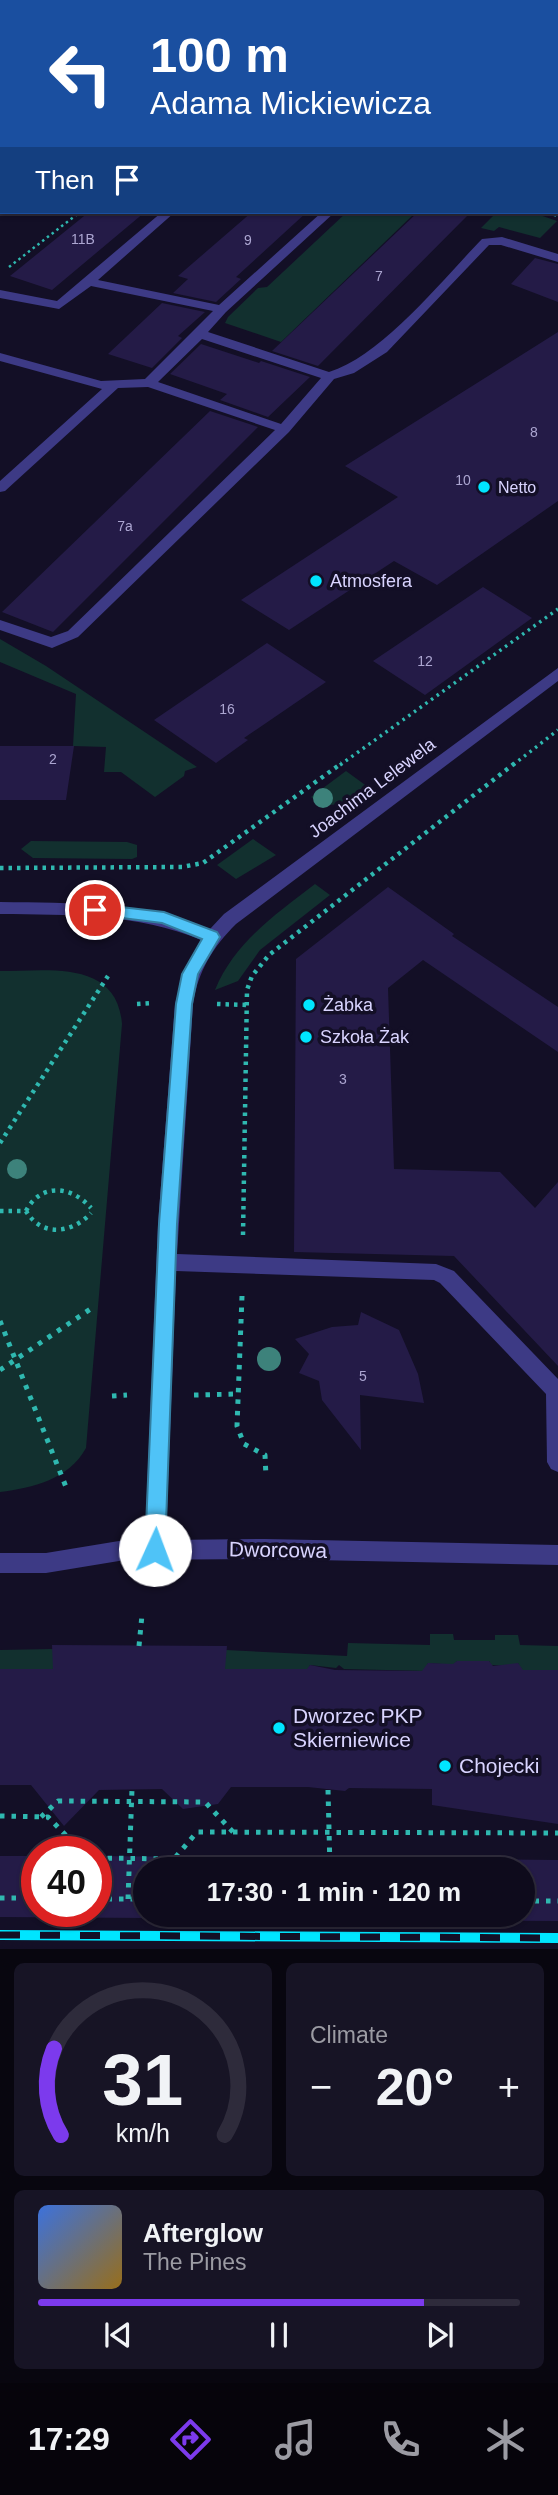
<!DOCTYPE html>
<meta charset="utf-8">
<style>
:root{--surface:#0e0b1c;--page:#171425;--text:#f1f3f6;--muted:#9b9ba3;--line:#2e2b3b;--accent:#7c3aed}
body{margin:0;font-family:Helvetica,sans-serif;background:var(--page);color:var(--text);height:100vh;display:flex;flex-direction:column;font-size:26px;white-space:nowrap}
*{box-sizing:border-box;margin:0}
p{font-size:23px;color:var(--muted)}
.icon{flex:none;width:38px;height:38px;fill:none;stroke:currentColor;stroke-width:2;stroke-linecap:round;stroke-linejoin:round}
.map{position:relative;height:1949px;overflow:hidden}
.details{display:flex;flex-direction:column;gap:14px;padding:14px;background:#08060f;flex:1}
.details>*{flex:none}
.hud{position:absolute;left:0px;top:0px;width:558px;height:214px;box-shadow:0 2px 5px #0004,0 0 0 2px var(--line);background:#1a4fa0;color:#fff;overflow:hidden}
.speed{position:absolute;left:21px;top:1836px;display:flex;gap:14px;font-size:35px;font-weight:700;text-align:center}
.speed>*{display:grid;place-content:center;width:91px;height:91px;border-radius:50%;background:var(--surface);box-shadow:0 2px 5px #0004,0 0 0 2px var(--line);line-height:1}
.speed .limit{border:10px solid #d22;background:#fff;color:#111}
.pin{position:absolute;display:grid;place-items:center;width:60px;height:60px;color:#fff;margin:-30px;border:4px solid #fff;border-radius:50%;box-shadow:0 2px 7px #0007}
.me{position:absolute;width:77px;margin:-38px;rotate:2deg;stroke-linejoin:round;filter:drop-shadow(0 0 5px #0008)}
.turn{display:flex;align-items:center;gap:24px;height:147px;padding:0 35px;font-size:32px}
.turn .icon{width:91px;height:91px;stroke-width:2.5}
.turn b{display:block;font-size:49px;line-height:60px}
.then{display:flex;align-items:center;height:66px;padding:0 35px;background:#0003;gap:14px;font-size:26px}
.big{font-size:52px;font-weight:700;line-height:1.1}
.details .card{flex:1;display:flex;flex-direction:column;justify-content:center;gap:10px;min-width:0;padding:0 24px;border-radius:10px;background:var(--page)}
.details .dial{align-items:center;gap:0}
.dial svg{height:182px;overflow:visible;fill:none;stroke:var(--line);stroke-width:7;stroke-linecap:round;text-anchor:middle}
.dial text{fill:var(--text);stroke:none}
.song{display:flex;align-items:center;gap:21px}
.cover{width:84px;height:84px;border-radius:10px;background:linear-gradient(135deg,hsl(220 70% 55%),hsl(40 70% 35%))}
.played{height:7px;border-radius:4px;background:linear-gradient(90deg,var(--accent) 80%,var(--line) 80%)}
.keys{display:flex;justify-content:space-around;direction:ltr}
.heat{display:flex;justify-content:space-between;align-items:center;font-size:38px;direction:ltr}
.details .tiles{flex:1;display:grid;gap:14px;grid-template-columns:1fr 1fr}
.card:last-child{grid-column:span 2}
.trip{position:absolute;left:133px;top:1857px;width:402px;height:70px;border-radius:35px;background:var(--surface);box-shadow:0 2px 5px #0004,0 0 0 2px var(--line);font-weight:700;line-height:70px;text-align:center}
.menu{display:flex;height:112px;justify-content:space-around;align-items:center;background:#06040b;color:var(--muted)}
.menu .icon{width:49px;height:49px}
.menu .current{color:var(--accent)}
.menu b{font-size:32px;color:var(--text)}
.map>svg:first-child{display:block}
.green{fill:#12302f}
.building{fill:#241b47;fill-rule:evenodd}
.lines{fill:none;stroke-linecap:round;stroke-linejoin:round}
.path-far3{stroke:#2fb8b0;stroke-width:2.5;stroke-dasharray:2.5 3.5;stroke-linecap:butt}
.path-far2{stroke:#2fb8b0;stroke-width:3.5;stroke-dasharray:2.5 4.5;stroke-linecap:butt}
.path-far1{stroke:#2fb8b0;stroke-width:4.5;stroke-dasharray:3.5 5;stroke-linecap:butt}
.path{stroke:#2fb8b0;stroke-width:5;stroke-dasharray:4.5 7;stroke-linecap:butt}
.minor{fill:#3d3a85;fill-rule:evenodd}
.rail-casing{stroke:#00e5ff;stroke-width:10}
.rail{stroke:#130f26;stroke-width:7;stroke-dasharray:20;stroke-linecap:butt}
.tree{fill:#3d827b}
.route{fill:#4fc3f7;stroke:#337fa1;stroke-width:2}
.poi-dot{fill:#00e5ff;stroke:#130f26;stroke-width:2.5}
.labels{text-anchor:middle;stroke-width:7;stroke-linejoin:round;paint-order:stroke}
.number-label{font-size:14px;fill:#aca6d1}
.far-poi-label{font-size:16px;fill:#d9d4ff;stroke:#130f26;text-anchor:start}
.poi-label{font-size:18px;fill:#d9d4ff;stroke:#130f26;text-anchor:start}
.street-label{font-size:18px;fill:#d9d4ff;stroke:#130f26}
.near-street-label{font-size:21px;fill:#d9d4ff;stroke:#130f26}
.near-poi-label{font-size:21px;fill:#d9d4ff;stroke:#130f26;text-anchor:start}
</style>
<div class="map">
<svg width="558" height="1949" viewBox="0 0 558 1949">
<rect width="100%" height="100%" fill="#130f26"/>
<path class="green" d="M347 212H416L281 342 225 323 228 317 258 288 267 287Z
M497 212H531L557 221 540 238 499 227 494 231 481 228Z
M0 639 46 666 197 767 185 771 184 776 155 797 121 772H104L106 747 73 746 76 694 0 662Z
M346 771 368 787C349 800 333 814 311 797Z
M253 839 276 855 236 879 217 865Z
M31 841 127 842 137 845V857L132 859 33 858 21 849Z
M315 884 330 895 260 950 238 981 215 990C234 943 276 914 315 884Z
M0 971C48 971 117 959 122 1024L86 1448C69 1479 33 1488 0 1492Z
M430 1634H453L454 1640H495V1635H518L520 1645 558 1646V1670H520L518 1663 512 1666 491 1665 489 1661H485L483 1663 457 1661 455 1665 428 1663 426 1671 344 1669 339 1665 336 1668 310 1665 308 1669H224L226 1650 347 1656 348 1643 430 1645Z
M54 1649 53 1669H0V1650Z"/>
<path class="building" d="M89 212H145L52 290 10 276Z
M252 212H307L236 277 241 279 216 302 173 293 188 279 178 276Z
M418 212H471L318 366 272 351Z
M535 258 558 264V302L511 284Z
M162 303 205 312 178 336 182 338 152 368 108 354Z
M558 332V501L437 585 394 561 289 630 241 600 398 497 345 466Z
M201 344 259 363 261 361 310 377 268 417 220 400 227 394 170 374Z
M210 411 258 427 53 632 2 612Z
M483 587 532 618 425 695 373 661Z
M267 643 326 682 244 738 248 740 216 763 154 720Z
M0 746H74L66 800H0Z
M388 887 454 934 452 936 558 1007V1052L423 960 388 988 394 1169 500 1172 535 1208 558 1182V1366L454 1256 294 1252 296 959Z
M361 1312 399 1330 418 1374 424 1403 360 1395 361 1450 322 1400 319 1381 299 1373 309 1354 295 1339 332 1327 358 1325Z
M52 1645 227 1646 225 1669H307L310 1665 335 1670 422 1671 428 1663 453 1664 457 1661H489L493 1666 518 1663 523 1670H558V1824L432 1805V1789L349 1788 345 1791 308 1787H231L218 1804 183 1809 162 1789 99 1790 64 1826 31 1785H0V1669H53Z
M0 1856H37V1911H96V1856L558 1860V1921L0 1917ZM145 1869H523V1914H145Z"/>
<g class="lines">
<path class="path-far3" d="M542 212 558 216
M9 267 80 212"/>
<path class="path-far2" d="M340 765 558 609
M513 765 558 730"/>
<path class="path-far1" d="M0 868 182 867 203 863 342 763
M137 1004 153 1003
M217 1004 247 1005
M0 1143 108 976
M0 1211H26C42 1238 73 1233 91 1213
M26 1211C41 1182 72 1186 91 1208
M243 1235 247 990 252 976 269 955 515 763"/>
<path class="path" d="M242 1296 237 1426 244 1444 265 1455 266 1477
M0 1321 68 1492
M0 1370 92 1308
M194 1395 238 1394
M112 1396 127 1395
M139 1646 142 1615
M328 1790 330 1869
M0 1816 48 1817 82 1852
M41 1817 58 1801 205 1802 233 1832
M96 1858 174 1859 197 1832 558 1833
M0 1898H37
M96 1899H145
M128 1899 132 1789
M523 1901H558"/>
<path class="minor" d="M354 0H371L372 2H355Z
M0 90H2V96H0Z
M556 100H558V106H556Z
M0 153H2V159H0Z
M556 153H558V159H556Z
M162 212H175L98 280 219 305 322 212H335L226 312 208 332 329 372C382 356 442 280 482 239L502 237 558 254V262L501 245H489L387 352 354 373 334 379 289 432 78 637 52 648 0 630V620L51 637 68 631 275 430 148 387 118 388 5 491 0 492V481L102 389 0 361V353L101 381 145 379 213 311 91 286 59 309 0 298V290L57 301ZM202 339 321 378 281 424 158 382Z
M558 668V681L236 924C213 947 198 971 193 1004L177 1254 436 1264 454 1271 558 1379V1472L551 1469 547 1462 546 1394 440 1283 434 1280 176 1271 166 1540 265 1539 558 1545V1565L265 1559 125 1560 46 1573H0V1553H46L125 1540H145L158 1224 175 1004 185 968 201 940C137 913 69 915 0 914V902C72 903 142 902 210 929L224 914Z"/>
<g class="rail-casing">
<path id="rail" d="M0 1935 558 1938"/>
</g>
<use href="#rail" class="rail"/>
</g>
<g class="tree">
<circle cx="323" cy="798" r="10"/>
<circle cx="17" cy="1169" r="10"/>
<circle cx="269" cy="1359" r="12"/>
</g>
<path class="route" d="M95 904 164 912 217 932 220 937 198 974 192 1004 177 1224 165 1550 162 1556 155 1559 148 1556 145 1550 159 1224 176 1004 182 974 202 939 162 923 90 914 87 910 90 906Z"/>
<g class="poi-dot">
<circle cx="484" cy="487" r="7"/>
<circle cx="316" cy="581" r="7"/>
<circle cx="309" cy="1005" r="7"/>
<circle cx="306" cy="1037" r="7"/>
<circle cx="279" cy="1728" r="7"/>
<circle cx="445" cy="1766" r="7"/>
</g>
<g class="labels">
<g class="number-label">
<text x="83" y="244">11B</text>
<text x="248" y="245">9</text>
<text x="379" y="281">7</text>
<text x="534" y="437">8</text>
<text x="463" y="485">10</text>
<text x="125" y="531">7a</text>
<text x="425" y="666">12</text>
<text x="227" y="714">16</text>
<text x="53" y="764">2</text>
<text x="343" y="1084">3</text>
<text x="363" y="1381">5</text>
</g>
<g class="far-poi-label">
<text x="498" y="493">Netto</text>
</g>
<g class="poi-label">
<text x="330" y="587">Atmosfera</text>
<text x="323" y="1011">Żabka</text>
<text x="320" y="1043">Szkoła Żak</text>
</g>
<g class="street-label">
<text transform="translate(372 788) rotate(-37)" y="6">Joachima Lelewela</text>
</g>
<g class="near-street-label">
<text transform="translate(278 1550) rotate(1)" y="7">Dworcowa</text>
</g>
<g class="near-poi-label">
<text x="293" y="1723">Dworzec PKP<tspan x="293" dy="24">Skierniewice</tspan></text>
<text x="459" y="1773">Chojecki</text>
</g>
</g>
</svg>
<div class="speed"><div class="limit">40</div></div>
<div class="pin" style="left:95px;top:910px;background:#d93025"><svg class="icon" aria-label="arrive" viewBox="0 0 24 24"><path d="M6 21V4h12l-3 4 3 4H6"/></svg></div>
<svg class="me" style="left:155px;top:1550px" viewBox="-20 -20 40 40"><circle r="19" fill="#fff"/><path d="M0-13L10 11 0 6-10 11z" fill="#4fc3f7"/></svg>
<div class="trip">17:30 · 1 min · 120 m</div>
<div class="hud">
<div class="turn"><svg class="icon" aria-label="left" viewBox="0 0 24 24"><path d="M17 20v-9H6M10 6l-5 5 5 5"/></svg><div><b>100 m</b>Adama Mickiewicza</div></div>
<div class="then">Then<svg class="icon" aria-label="arrive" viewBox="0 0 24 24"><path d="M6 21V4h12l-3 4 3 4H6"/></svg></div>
</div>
</div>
<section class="details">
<div class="tiles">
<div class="card dial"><svg viewBox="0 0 100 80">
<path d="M14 69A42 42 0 1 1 86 69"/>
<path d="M14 69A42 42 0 0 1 11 31" stroke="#7c3aed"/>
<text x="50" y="56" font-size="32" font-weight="700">31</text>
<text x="50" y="72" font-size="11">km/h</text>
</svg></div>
<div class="card"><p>Climate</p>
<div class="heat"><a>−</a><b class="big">20°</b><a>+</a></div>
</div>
<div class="card">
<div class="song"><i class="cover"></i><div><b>Afterglow</b><p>The Pines</p></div></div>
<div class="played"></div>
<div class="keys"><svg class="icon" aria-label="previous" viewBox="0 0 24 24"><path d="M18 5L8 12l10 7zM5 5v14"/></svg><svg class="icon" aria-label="pause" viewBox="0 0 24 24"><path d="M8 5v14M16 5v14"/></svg><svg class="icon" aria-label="next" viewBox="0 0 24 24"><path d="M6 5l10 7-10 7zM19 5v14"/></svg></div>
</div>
</div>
</section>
<nav class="menu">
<b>17:29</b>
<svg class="icon current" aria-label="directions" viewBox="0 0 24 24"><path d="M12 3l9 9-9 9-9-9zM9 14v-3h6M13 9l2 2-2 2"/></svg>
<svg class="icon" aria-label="music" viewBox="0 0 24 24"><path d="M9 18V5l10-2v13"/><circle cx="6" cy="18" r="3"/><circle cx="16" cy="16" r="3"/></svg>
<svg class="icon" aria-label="phone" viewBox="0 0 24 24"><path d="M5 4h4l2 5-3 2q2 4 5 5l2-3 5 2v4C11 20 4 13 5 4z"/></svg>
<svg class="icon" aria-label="climate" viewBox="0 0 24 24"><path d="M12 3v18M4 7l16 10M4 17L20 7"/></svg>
</nav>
